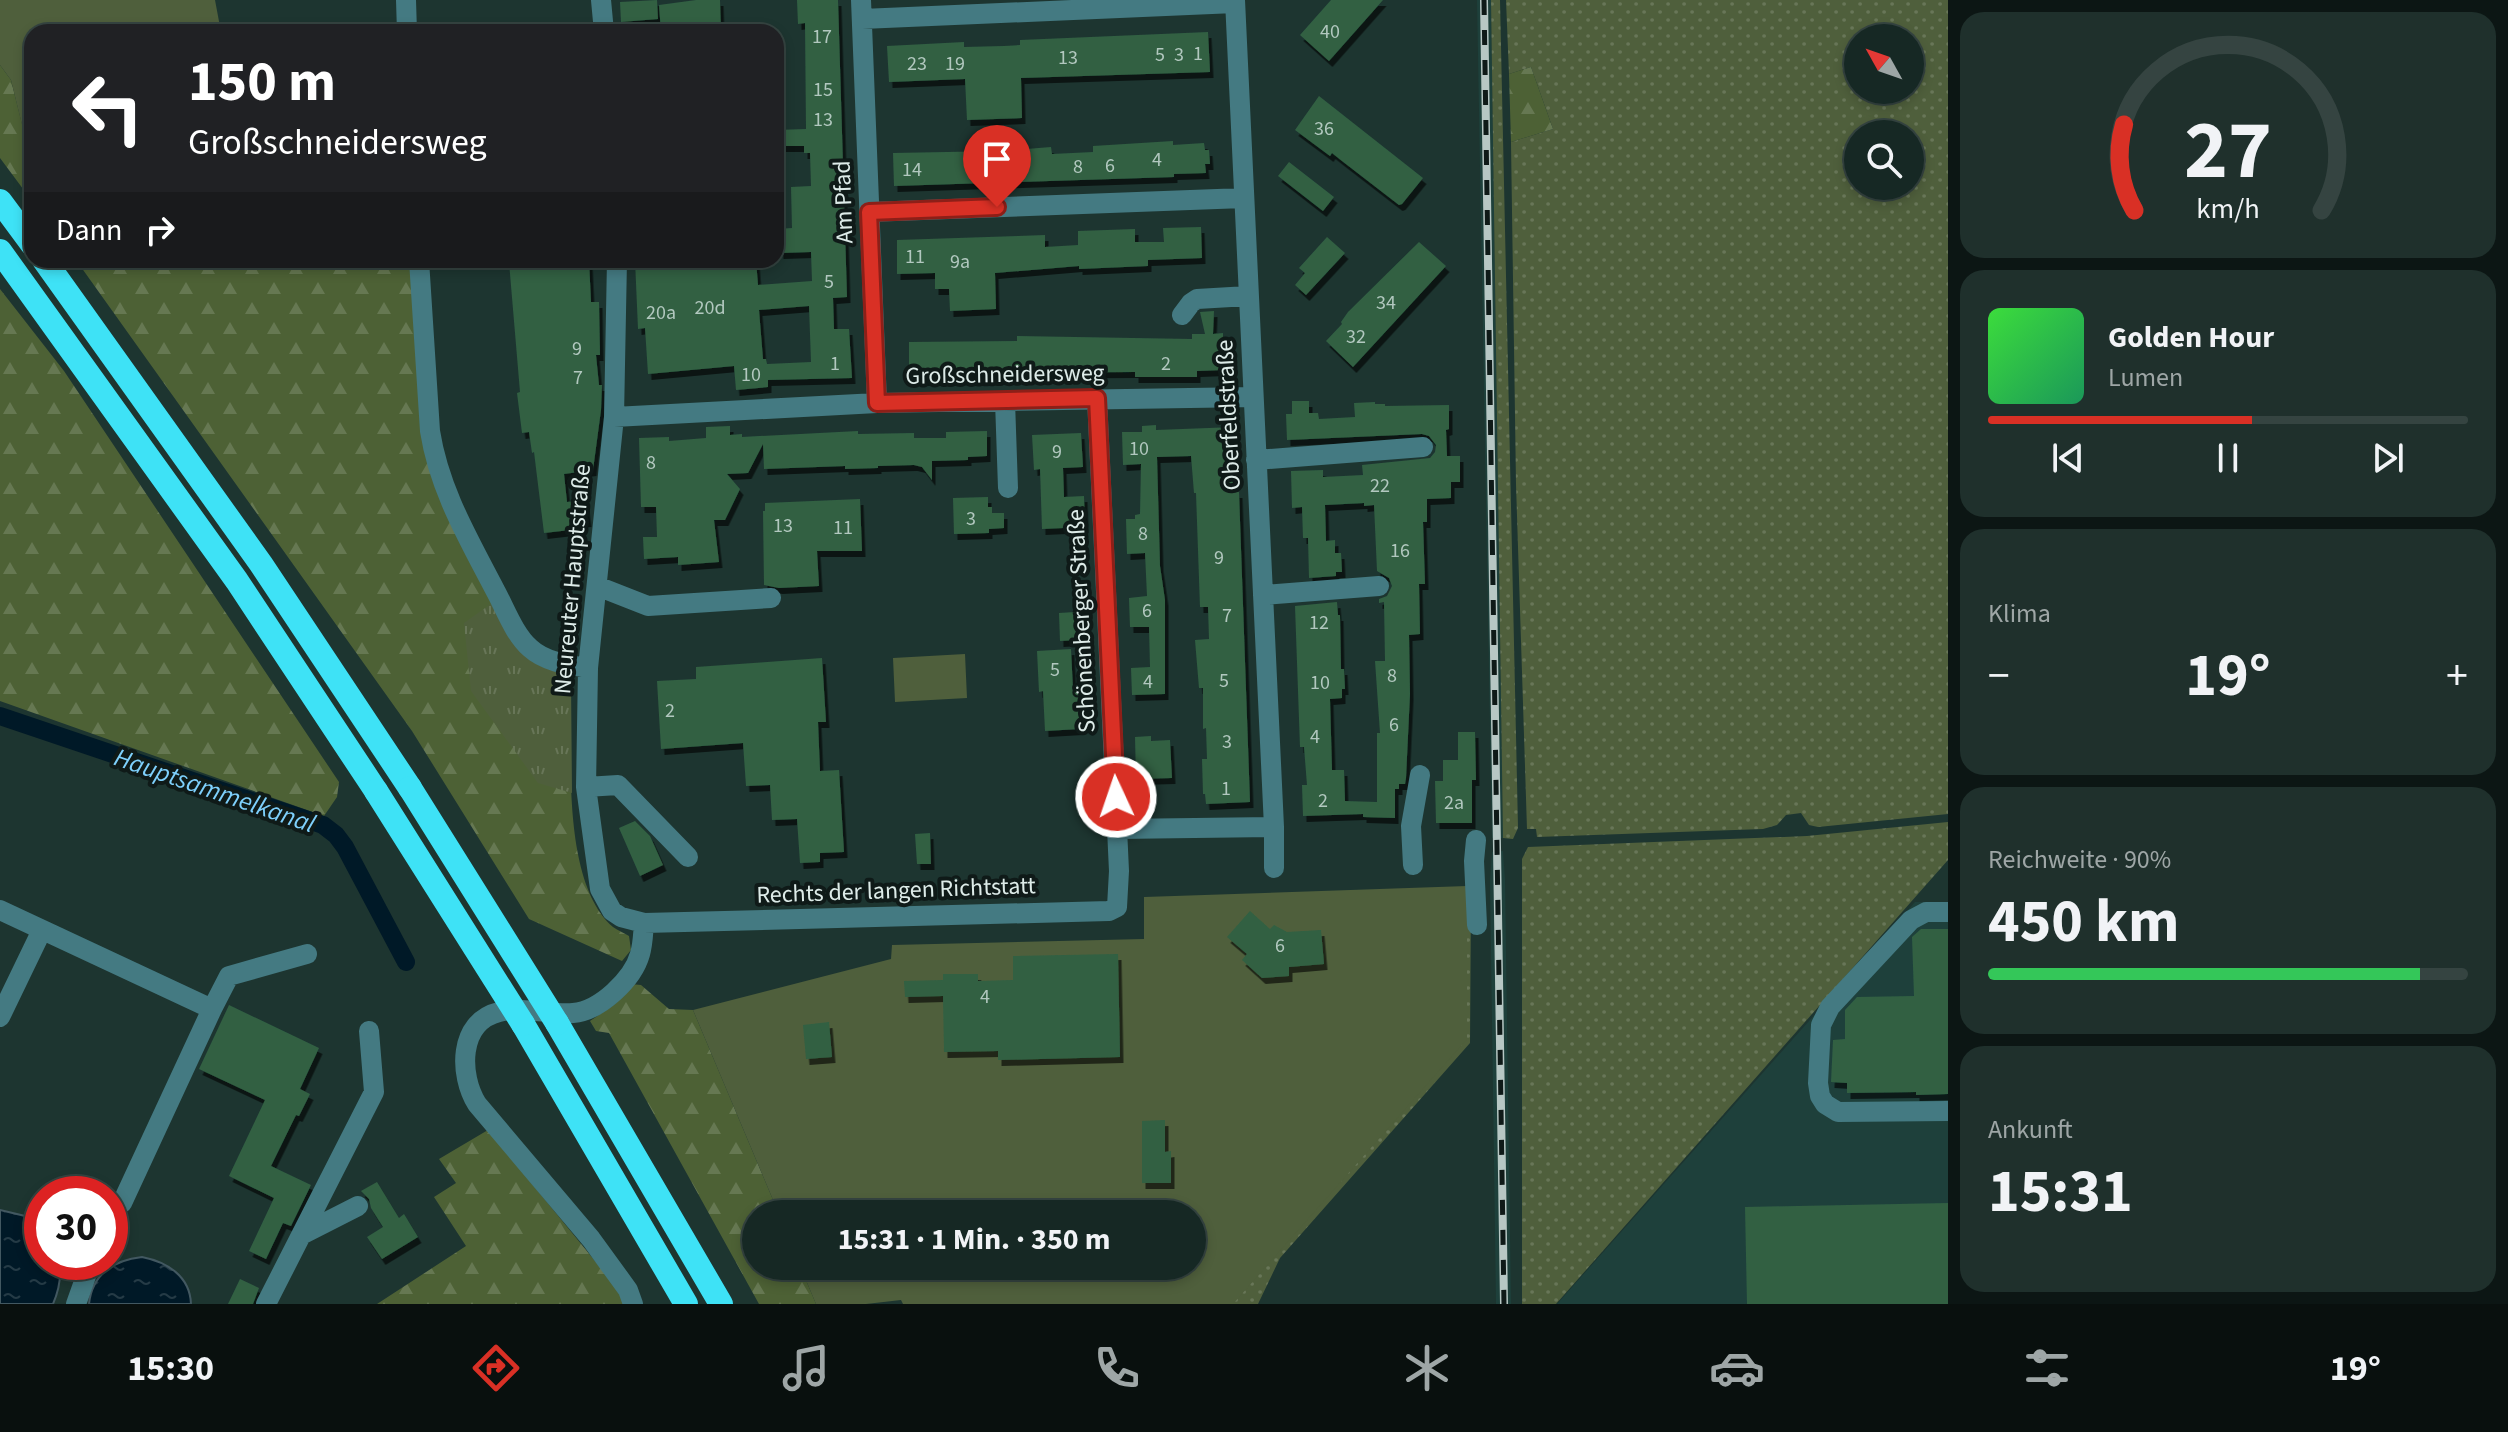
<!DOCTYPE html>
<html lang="de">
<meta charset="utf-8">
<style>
:root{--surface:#162824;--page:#1f302c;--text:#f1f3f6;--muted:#9ea6a6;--line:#354441;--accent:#d93025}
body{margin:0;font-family:"Source Sans 3",sans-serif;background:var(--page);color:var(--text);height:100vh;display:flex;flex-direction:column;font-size:30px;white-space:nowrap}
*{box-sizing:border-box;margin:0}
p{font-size:26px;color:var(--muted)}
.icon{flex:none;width:44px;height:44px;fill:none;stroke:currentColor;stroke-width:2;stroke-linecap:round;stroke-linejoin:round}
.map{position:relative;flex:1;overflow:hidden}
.sheet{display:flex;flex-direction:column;gap:12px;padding:12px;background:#0c1614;width:560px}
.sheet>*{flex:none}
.guide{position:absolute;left:24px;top:24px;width:760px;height:244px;border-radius:24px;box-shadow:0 4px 12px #0003,0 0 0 2px var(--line);background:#202124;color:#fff;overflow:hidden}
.needle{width:52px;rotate:310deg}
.tools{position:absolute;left:1844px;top:24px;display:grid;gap:16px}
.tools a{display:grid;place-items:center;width:80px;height:80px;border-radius:50%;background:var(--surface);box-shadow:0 4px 12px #0003,0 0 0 2px var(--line);font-size:40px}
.speed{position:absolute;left:24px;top:1176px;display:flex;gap:16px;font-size:40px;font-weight:700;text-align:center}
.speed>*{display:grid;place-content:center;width:104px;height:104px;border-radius:50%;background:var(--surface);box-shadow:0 4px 12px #0003,0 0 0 2px var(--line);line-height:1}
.speed .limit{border:12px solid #d22;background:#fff;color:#111}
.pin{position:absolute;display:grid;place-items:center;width:68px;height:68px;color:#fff;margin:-82px -34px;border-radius:50% 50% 50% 0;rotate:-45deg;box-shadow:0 0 8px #0007}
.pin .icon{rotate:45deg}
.me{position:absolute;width:88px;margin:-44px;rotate:357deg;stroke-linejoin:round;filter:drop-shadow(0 0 6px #0008)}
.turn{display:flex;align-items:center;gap:28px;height:168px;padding:0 32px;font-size:36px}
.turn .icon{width:104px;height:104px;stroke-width:2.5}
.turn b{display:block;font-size:56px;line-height:68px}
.then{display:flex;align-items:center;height:76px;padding:0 32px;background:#0003;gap:16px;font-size:30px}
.big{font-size:60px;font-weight:700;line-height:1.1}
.sheet .tile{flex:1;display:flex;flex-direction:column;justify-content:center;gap:12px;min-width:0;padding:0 28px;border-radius:24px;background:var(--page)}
.sheet .dial{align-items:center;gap:0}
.dial svg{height:208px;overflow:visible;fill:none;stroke:var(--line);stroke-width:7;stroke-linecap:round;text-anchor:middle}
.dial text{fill:var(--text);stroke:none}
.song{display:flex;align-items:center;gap:24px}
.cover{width:96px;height:96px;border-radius:12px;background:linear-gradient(135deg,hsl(120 70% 55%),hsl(150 70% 35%))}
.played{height:8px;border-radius:4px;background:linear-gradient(90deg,var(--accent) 55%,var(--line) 55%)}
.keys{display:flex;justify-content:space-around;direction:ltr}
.heat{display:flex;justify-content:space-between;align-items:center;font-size:44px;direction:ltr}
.charge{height:12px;border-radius:6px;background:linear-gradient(90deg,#34c759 90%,var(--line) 0)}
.trip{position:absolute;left:742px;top:1200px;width:464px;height:80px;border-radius:40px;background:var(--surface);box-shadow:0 4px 12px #0003,0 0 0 2px var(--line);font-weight:700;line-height:80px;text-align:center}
.menu{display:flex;height:128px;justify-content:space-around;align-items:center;background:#09100e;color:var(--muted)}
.menu .icon{width:56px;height:56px}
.menu .active{color:var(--accent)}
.menu b{font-size:36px;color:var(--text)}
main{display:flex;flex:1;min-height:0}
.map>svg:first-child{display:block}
.built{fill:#1e403b}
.grass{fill:url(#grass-dots);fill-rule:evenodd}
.forest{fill:url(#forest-firs)}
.park{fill:url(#park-tufts)}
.pitch{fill:#4f5f3c}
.water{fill:url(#water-ripples);stroke:#425861;stroke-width:2}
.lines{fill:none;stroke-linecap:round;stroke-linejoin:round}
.canal{stroke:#001927;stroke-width:18}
.building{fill:#316043;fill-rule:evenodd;filter:url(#shadow)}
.minor{stroke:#447a82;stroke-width:20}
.highway{stroke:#3ee2f6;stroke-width:24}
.rail-casing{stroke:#b7c7c4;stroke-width:8}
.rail{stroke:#0f1a18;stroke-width:5;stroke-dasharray:15;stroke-linecap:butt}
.highway-bridge{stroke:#3ee2f6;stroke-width:24}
.route-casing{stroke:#8d1f18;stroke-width:20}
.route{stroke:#d93025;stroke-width:14}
.labels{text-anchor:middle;stroke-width:8;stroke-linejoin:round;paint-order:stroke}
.number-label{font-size:20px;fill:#b2c8bf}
.street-label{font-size:24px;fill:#ddebe8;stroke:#0f1a18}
.water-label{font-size:26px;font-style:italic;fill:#7ed0fc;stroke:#0f1a18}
</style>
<main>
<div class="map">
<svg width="1948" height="1304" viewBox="0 0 1948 1304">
<defs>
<pattern id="grass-dots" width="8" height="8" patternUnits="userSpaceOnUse" patternTransform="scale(2)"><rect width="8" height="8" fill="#4f5f3c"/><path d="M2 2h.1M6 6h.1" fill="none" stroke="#687658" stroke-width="1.8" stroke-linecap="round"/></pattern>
<pattern id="forest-firs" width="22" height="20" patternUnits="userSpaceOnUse" patternTransform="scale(2)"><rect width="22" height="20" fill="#4d6135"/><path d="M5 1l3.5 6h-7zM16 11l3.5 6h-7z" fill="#667852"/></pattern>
<pattern id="park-tufts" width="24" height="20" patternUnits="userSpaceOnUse" patternTransform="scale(2)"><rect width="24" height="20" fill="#4f5f3c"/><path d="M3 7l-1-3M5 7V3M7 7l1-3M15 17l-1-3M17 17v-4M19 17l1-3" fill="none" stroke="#687658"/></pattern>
<pattern id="water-ripples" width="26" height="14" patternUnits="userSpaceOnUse" patternTransform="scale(2)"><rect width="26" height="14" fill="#001927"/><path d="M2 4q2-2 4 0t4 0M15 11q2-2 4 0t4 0" fill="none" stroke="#253b46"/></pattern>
<filter id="shadow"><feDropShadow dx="3.5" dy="6" stdDeviation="0" flood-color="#0009"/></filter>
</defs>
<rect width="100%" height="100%" fill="#1d3530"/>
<path class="built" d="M1477 0H1491L1503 838H1492Z
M1503 851 1505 880 1511 1304H1496L1490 881 1492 852Z
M1915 902H1948V1304H1557Z"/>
<path class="grass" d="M1491 0H1500L1518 828 1513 839 1503 838Z
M1506 0H1948V814L1818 827 1809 825 1801 813 1786 815 1777 825 1763 829 1537 837 1536 829H1527L1516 484 1511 142 1553 129 1531 67 1509 74ZM1858 38H1910V90H1858ZM1858 134H1910V186H1858Z
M1948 822V860L1556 1304H1522V859L1528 847 1807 836Z
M1471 898 1470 1043 1280 1258 1258 1304H1228L1443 900Z"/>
<path class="forest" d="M0 65 11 80 24 132H32V201L0 158Z
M1531 67 1553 129 1511 142 1509 74Z
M76 260H412L425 453 526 651 571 683C572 748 560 881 613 927 617 930 624 933 629 936L631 950 622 961 529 919 412 731Z
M0 289 64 371 339 782 337 797 324 816 0 701Z
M630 984 641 985 669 1009 693 1010 779 1214H756V1266H800L816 1304H759L609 1033 596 1031 590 1021 615 1004Z
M488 1130 622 1294 628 1304H377L466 1246 434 1197 456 1183 439 1159Z"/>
<path class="park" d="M495 601 525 651 571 683 572 793 538 783 471 691 464 623Z"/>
<path class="pitch" d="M0 0H215L221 32H32V132L24 133 11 80 0 65Z
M965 654 967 698 895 702 893 658Z
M1467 886V1039L1233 1304H903L901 1300 866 1304H816L800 1266H1192V1214H779L693 1010 891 959 892 945 1144 939V897Z"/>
<path class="water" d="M0 1210 25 1216 42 1229V1262H59C62 1277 59 1290 53 1304H0Z
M142 1257C167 1262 190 1276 191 1304H89C92 1274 114 1260 142 1257Z"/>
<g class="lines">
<path class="canal" d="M0 716 323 825 336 835 345 847 406 962"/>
</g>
<path class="building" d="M657 0 658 19 621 22 620 2Z
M696 0H720L721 32H661L659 5Z
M797 0H838L847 297 833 298 834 329H849L852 378 768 380V387L736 390 734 366 648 374 645 328 638 329 635 260H756L758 285 812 281 811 252 780 253 778 229 792 228 791 187 811 186 810 153H804V146H776V130L806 129 805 23 798 24ZM809 306 811 362 767 364 766 359H763L759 310Z
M1331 0H1383L1329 61 1300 35Z
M1208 32 1210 72 1021 78 1022 118 967 120 965 79 889 82 887 46 964 42V47L1004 46 1020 45V40Z
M1319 96 1423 178 1402 204 1399 205 1342 161 1332 153 1330 156 1295 130Z
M1173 141V145L1204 143 1205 150H1209L1210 164H1205L1206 173 1174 174V177L894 186 893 153 1000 151 1051 147 1052 154 1093 152V146Z
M1289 162 1334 197 1323 211 1278 176Z
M1201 227 1202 258 1148 260V266L1079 269V266L995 273 996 309 950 311 949 289H935V273L897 274V240L1045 235V247L1078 245V231L1135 229V242H1164L1163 228Z
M1327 237 1345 253 1306 295 1295 285 1305 273 1299 268Z
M1419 242 1446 266 1353 367 1326 341 1342 324 1341 322 1348 312Z
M525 260V266L589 260 591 302H599L600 355H596L599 385H602L601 410 593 470 564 474 567 502 585 500 588 521 570 523V530L544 533 534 452 532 453 529 432 522 433 517 393 520 392 509 262Z
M1214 311 1213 334 1223 333V370L1197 371V377H1135V372L993 373V379L909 380V342L1017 341V336L1192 339V334H1205L1200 312Z
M1292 401H1309V413H1318L1319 419 1355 417 1354 403 1375 402V404H1385V406L1449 405V429L1446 430 1447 456H1460V482H1451V498L1427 499V522H1423L1425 584H1419L1420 634 1409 635 1410 694 1406 778 1405 784H1399V789H1395V818L1363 817V814L1303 816 1302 785H1307L1304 747H1300L1295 606 1337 602 1338 615H1340L1341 669H1344L1345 689H1342V698L1330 699 1332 770H1344L1345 801 1377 802V733H1380L1375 661H1385L1384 602 1379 603V599L1387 596 1392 586 1389 578 1377 571 1374 505 1364 506V503L1325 505 1326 541 1335 540V553H1341L1342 572H1336V576L1309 578 1308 538H1303L1302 507 1292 508 1291 471 1323 470V477L1363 475 1362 465 1430 458 1435 452 1436 445 1429 436 1422 434 1287 440 1286 414H1292Z
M1156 425V430L1235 427 1237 462H1232L1233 492H1239L1250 802 1206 804 1205 794H1203L1202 759H1207L1206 728 1203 729V688H1199L1195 640 1209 639 1208 607H1200L1196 493H1194L1191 456 1157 457 1160 566 1165 600V694L1132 695 1131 668 1150 667 1149 627H1130L1129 598 1147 596 1145 553 1127 554 1126 519H1135V515L1140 514 1141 464 1123 465 1122 432H1142V426Z
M730 426V435L742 434V437L858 431V434L914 433V438H946V432L987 431V456L968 457V460L932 461V480L922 467 914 465 878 466V468L845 469V466L764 469 763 444 748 473 727 474 740 489 725 520H714L719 562 678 565V557L644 559 643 537H657L656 507H641L639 438 669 437V441L706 438V427Z
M1081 433 1083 467 1063 468 1064 497 1084 496 1085 527 1042 529 1040 469 1034 470 1032 435Z
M988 497V507H992V513H1004V528L989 529V533L954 534 953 498Z
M860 499 862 551H817L819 586 779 588 764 585 763 511H765V503Z
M1075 612 1076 640 1060 641 1059 613Z
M1071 649 1073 690H1078L1080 729 1045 731 1043 691 1039 692 1037 651Z
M822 658 826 722H818L820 771 839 770 844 852 820 853V862L800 863 797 819 772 820 770 785 746 786 743 743 661 749 657 681 696 679V667Z
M1458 732H1475L1476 780H1472V823H1436L1435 781H1443V760H1458Z
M1151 736V741L1170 740 1172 778 1136 779 1135 737Z
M635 821 650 836 663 865 640 876 619 828Z
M930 833 931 864H917L915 834Z
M1250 911 1270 929 1274 925 1287 932 1321 930 1324 964 1289 967V976L1262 978 1242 960 1247 954 1227 937Z
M1921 929H1948V1094L1916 1095V1092L1847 1093V1083L1831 1082 1833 1040 1845 1039V1010L1857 997 1914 996 1912 937Z
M1118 954 1120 1057 998 1060V1051L944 1052 943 996 905 997 904 981 943 980V974H978V981L1013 980V956Z
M229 1005 319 1048 300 1089 310 1094 299 1116 296 1115 271 1166 311 1185 291 1226 283 1223 266 1259 249 1251 274 1198 229 1176 265 1100 199 1069Z
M829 1022 832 1057 806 1059 803 1025Z
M1165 1120V1152L1171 1151V1183H1142V1121Z
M377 1182 399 1218 404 1214 418 1237 382 1259 367 1237 383 1227 371 1208 369 1199 361 1191Z
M1948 1203V1304H1747L1745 1207Z
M240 1279 259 1288 253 1304H228Z"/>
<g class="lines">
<path class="minor" d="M406 0 407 32
M601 0 604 32
M861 0 877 403
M1235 0 1274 827V868
M862 19 1235 3
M869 212 1244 198
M419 260 430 431C439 489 468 538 495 590 505 608 514 634 530 648 545 662 569 665 588 668
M617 260 614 417 588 668 586 787 600 889 612 911 621 917 644 923 1109 911 1117 907 1119 871 1097 398
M1182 315 1191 303 1197 299 1248 296
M1005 401 1008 488
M614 417 877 403 1253 397
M1256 460 1423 447
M597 586 648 606 771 598
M1263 595 1379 586
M586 787 618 785 688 857
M1117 829 1274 827
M1476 840 1474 861 1477 925
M1413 865 1411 826 1420 775
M0 910 212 1009 229 976 307 954
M1948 912H1926L1911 920 1830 1007 1821 1025 1818 1083 1820 1096 1825 1104 1838 1112 1948 1111
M0 1017 42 930
M122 1203 212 1009
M301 1235 358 1206
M76 1304 91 1262
M266 1304 374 1092 369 1031
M633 1304 628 1290 591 1239 477 1104C459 1075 458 1022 499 1012 523 1006 550 1015 573 1013 600 1011 633 979 640 954 643 944 643 934 644 923"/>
<path class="highway" d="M0 201 32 244
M0 251 237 581 376 791
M44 260 261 564 410 788
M557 1023 721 1304
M523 1024 686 1304"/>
<g class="rail-casing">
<path id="rail" d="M1484 0 1504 1304"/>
</g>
<use href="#rail" class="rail"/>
<path class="highway-bridge" d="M410 788 557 1023
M376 791 523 1024"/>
</g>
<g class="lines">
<g class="route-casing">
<path id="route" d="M997 207 869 212 877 403 1097 398 1116 797"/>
</g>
<use href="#route" class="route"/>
</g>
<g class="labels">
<g class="number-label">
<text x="1330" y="38">40</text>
<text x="822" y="43">17</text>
<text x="1198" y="60">1</text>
<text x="1160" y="61">5</text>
<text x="1179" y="61">3</text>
<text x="1068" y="64">13</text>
<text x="917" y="70">23</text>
<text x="955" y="70">19</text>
<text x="823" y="96">15</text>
<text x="823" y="126">13</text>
<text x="1324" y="135">36</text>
<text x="1157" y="166">4</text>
<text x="1110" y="172">6</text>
<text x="1078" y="173">8</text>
<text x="912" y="176">14</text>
<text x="915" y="263">11</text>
<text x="960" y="268">9a</text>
<text x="829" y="288">5</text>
<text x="1386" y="309">34</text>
<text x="710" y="314">20d</text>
<text x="661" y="319">20a</text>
<text x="1356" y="343">32</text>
<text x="577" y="355">9</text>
<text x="835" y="370">1</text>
<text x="1166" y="370">2</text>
<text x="751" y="381">10</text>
<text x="578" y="384">7</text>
<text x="1139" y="455">10</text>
<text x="1057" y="458">9</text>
<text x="651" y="469">8</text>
<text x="1380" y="492">22</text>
<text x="971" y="525">3</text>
<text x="783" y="532">13</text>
<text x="843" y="534">11</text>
<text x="1143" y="540">8</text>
<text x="1400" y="557">16</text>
<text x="1219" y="564">9</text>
<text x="1147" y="617">6</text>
<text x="1227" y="622">7</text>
<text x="1319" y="629">12</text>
<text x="1055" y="676">5</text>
<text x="1392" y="682">8</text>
<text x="1224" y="687">5</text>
<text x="1148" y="688">4</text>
<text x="1320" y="689">10</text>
<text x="670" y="717">2</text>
<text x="1394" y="731">6</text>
<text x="1315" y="743">4</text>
<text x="1227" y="748">3</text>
<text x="1226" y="795">1</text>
<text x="1323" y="807">2</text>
<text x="1454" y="809">2a</text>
<text x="1280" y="952">6</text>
<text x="985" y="1003">4</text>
</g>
<g class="street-label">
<text transform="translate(843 202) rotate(-92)" y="8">Am Pfad</text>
<text transform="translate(1005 374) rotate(-1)" y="8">Großschneidersweg</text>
<text transform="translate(1228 415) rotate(-93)" y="8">Oberfeldstraße</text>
<text transform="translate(572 579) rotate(-85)" y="8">Neureuter Hauptstraße</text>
<text transform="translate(1081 621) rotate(-93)" y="8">Schönenberger Straße</text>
<text transform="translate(896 890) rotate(-2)" y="8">Rechts der langen Richtstatt</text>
</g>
<g class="water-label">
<text transform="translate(215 790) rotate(19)" y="9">Hauptsammelkanal</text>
</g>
</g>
</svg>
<div class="tools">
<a><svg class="needle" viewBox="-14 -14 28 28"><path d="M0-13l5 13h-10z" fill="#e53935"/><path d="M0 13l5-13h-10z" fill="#9ea6a6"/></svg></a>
<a><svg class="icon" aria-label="search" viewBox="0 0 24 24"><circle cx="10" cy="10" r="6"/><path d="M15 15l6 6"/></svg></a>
</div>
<div class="speed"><div class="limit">30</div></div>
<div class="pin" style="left:997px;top:207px;background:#d93025"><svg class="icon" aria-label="arrive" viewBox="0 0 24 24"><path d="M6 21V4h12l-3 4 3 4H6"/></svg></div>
<svg class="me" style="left:1116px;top:797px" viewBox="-20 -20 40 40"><circle r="17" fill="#d93025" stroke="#fff" stroke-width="3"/><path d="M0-11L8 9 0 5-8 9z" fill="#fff"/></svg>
<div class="trip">15:31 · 1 Min. · 350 m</div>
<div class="guide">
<div class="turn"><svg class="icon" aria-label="left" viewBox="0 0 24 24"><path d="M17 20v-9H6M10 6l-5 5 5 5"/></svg><div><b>150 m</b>Großschneidersweg</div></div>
<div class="then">Dann<svg class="icon" aria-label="right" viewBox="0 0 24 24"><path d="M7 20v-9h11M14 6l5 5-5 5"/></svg></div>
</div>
</div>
<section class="sheet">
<div class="tile dial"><svg viewBox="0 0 100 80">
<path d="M14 69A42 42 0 1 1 86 69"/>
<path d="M14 69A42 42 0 0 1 10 36" stroke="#d93025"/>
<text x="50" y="56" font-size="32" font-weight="700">27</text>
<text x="50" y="72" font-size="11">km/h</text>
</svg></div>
<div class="tile">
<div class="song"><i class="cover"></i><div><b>Golden Hour</b><p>Lumen</p></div></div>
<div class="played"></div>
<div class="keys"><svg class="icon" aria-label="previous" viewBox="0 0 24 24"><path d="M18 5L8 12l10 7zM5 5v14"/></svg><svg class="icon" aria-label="pause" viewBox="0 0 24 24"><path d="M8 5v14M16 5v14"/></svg><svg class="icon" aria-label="next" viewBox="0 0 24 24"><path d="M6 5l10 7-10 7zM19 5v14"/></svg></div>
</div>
<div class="tile"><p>Klima</p>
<div class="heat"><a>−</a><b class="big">19°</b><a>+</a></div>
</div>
<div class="tile"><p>Reichweite · 90%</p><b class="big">450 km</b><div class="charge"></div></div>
<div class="tile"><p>Ankunft</p><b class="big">15:31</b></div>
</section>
</main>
<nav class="menu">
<b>15:30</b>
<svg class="icon active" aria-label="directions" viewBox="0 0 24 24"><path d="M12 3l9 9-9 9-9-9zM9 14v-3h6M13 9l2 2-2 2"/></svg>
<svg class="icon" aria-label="music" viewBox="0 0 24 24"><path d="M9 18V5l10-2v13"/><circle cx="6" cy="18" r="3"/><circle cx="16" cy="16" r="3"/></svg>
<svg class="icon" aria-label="phone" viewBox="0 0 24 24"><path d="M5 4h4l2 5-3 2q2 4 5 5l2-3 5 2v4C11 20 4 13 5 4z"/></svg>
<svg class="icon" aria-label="climate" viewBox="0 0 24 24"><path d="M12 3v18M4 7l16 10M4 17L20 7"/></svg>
<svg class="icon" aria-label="car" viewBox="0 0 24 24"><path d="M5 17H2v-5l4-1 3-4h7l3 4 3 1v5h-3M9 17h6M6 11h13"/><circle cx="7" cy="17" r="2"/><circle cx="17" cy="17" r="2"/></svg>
<svg class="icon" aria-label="filters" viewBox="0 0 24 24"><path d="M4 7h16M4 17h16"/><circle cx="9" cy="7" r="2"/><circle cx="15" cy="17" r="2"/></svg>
<b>19°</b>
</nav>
